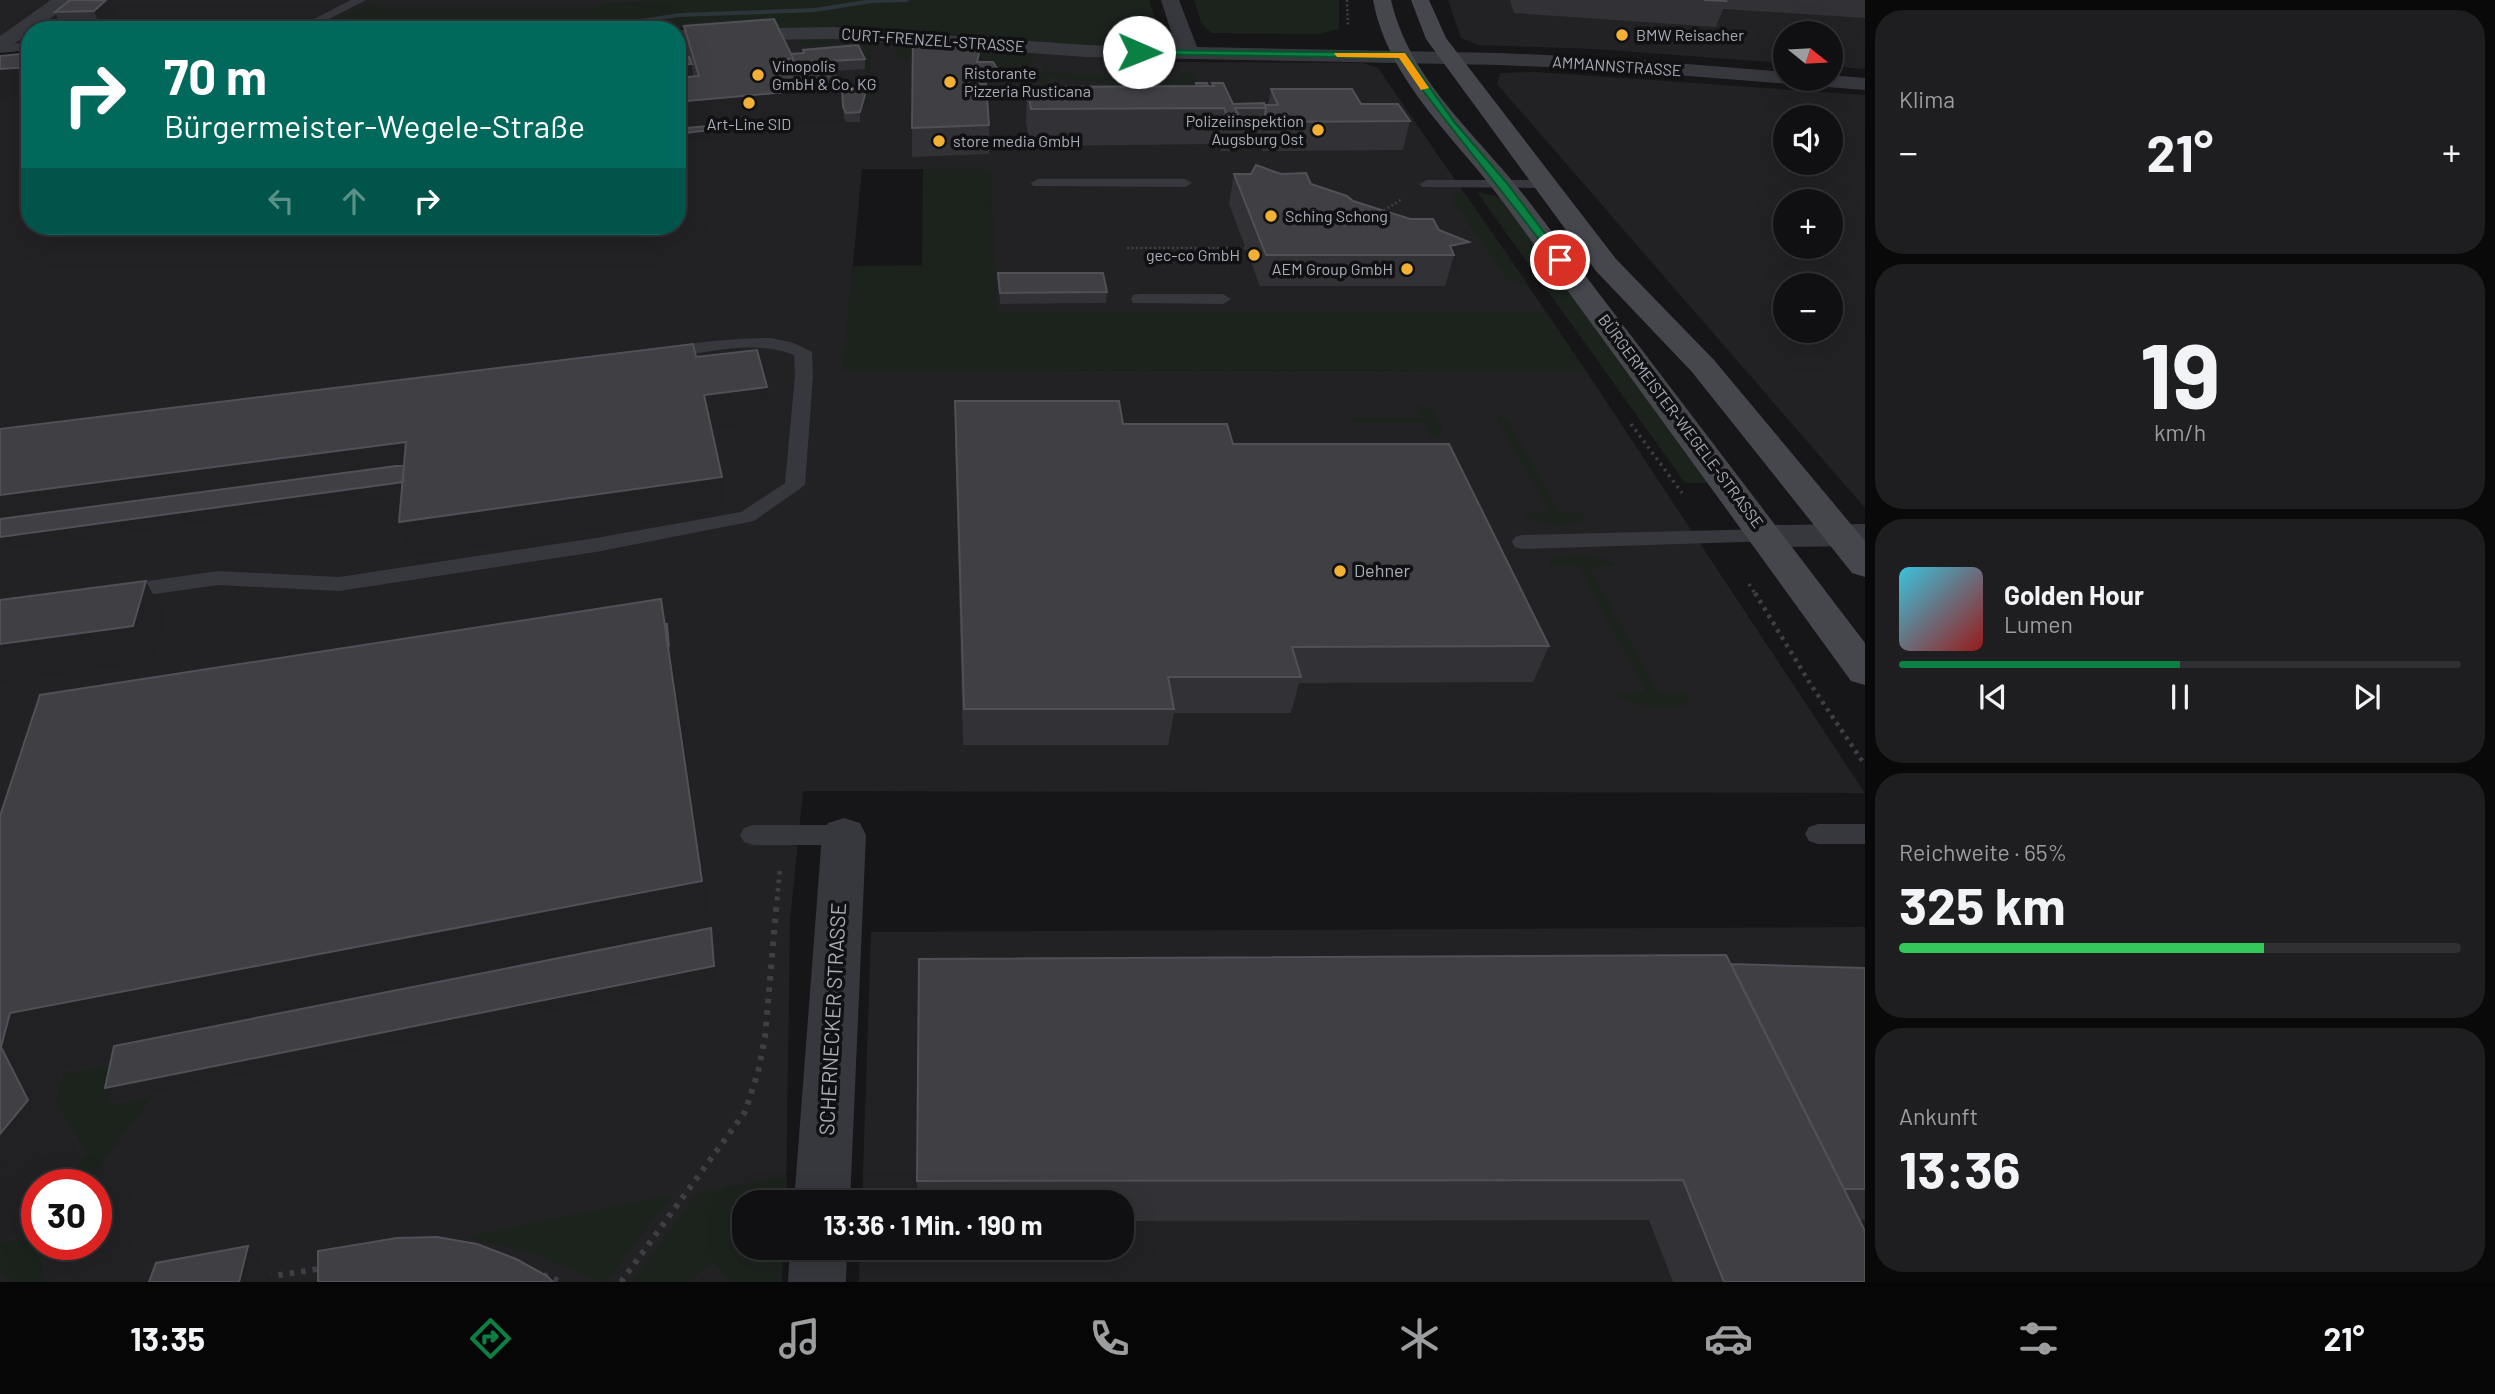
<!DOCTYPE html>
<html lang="de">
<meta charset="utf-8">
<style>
:root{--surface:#101012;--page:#1e1e20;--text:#f1f3f6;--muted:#9c9d9f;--line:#303032;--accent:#0b8043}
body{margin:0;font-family:Barlow,sans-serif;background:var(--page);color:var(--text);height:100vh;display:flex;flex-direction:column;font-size:26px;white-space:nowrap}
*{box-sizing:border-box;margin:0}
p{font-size:23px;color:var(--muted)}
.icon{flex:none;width:38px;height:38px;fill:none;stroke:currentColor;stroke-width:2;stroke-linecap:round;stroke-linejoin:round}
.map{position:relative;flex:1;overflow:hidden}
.side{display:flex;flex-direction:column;gap:10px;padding:10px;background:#09090a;width:630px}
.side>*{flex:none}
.guide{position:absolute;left:21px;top:21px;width:665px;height:214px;border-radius:28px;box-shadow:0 7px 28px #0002,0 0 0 2px var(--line);background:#00695c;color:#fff;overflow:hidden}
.needle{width:46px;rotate:108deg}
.buttons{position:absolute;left:1773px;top:21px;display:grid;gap:14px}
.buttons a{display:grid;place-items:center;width:70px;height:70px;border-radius:50%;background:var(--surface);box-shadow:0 7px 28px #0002,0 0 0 2px var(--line);font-size:35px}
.speed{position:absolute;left:21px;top:1169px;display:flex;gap:14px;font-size:35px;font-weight:700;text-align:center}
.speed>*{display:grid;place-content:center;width:91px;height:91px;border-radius:50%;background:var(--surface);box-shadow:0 7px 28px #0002,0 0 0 2px var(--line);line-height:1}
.speed .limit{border:10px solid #d22;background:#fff;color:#111}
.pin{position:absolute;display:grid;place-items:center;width:60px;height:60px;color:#fff;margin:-30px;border:4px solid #fff;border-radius:50%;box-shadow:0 2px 7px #0007}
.me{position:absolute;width:77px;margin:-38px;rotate:91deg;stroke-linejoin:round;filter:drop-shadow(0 0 5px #0008)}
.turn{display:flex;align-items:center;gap:24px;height:147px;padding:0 28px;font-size:32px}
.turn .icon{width:91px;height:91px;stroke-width:2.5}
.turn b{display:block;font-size:49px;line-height:60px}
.lanes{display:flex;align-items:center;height:66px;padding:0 28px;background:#0003;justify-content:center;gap:35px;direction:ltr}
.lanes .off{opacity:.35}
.big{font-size:52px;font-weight:700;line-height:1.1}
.side .tile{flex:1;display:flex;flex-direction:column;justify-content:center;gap:10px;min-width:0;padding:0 24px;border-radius:28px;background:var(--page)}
.side .dial{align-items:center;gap:0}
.dial b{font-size:91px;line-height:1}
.song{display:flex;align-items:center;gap:21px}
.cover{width:84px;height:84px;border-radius:10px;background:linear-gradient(135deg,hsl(190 70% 55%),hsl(0 70% 35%))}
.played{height:7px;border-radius:4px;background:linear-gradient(90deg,var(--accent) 50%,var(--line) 50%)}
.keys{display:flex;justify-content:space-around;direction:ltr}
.heat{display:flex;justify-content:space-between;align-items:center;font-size:38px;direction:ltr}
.charge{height:10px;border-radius:5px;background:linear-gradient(90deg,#34c759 65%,var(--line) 0)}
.trip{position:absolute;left:732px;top:1190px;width:402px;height:70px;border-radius:28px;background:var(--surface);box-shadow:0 7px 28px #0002,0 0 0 2px var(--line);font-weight:700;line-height:70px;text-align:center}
.tab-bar{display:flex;height:112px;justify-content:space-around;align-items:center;background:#060607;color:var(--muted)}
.tab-bar .icon{width:49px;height:49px}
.tab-bar .active{color:var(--accent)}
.tab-bar b{font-size:32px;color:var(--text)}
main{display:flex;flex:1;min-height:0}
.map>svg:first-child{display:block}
.built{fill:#222225;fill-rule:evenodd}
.green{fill:#1c231d}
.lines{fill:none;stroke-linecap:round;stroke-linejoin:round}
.stream{fill:#2c353c;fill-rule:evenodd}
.path-far3{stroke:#3d3f44;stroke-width:2.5;stroke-dasharray:2 2.5;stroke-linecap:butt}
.path-far2{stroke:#3d3f44;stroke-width:3.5;stroke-dasharray:2.5 4.5;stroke-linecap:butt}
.path-far1{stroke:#3d3f44;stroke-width:4.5;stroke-dasharray:3.5 5;stroke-linecap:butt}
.path{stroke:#3d3f44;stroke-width:6;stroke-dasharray:4.5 7;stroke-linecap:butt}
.service{fill:#37383d;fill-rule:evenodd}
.minor{fill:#37383d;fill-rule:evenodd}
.secondary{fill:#45474d;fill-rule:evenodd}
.wall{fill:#323236}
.shaded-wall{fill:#212124}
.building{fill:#3f3f44;stroke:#4f5156;stroke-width:2}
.route{fill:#0b8043;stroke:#07532c;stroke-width:2}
.slow{fill:#f59e0b}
.poi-dot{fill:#f2b134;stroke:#111113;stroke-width:2.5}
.labels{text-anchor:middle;stroke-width:7;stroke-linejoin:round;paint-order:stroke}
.far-poi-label{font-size:16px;fill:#a8adb8;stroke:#111113;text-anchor:start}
.far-street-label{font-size:16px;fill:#a8adb8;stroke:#111113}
.poi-label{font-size:18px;fill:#a8adb8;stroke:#111113;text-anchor:start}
.near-street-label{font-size:21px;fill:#a8adb8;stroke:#111113}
</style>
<main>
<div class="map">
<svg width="1865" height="1282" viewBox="0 0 1865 1282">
<rect width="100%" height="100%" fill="#161618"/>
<path class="built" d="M0 0H796L621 20H251L151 30H30V42L0 46Z
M1448 0H1865V69L1831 66 1830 33H1785V63L1595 49 1478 45 1461 38Z
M819 37 1177 62 1363 63 1378 68 1546 312H996L990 169H862L843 370 1586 371 1865 793 803 791 790 921 786 1202H744V1248H783L782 1282H0V68L30 66V226H677V48ZM37 1185H96V1244H37Z
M1536 72 1865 95V508L1497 84 1500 73ZM1785 117H1830V163H1785ZM1785 201H1830V247H1785ZM1785 285H1830V331H1785Z
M1865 927V1282H859L860 1248H1122V1202H862L871 932Z"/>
<path class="green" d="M663 0H1149L1165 47 1056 45 896 30 837 28 383 30 336 19 371 4 376 5 373 9H597L600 4Z
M1194 0H1339V29L1319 34 1211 33 1201 22Z
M799 36 872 41 868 104 821 93 822 87 859 83 856 77 867 76 858 55 867 53 860 41 802 46Z
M902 41 1036 53 1025 73 894 57Z
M1045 64 1048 65 1046 72 1180 80 1181 72 1194 73 1197 82 1187 85H1110L1109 83 1047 78V85L1044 86 1039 81Z
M923 169H990L997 312H1546L1586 371 842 370 853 266 922 265Z
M1464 192 1529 286 1506 279 1453 201V196Z
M1477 192 1496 196 1504 202 1710 483H1685Z
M1417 405 1433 410 1442 428V434L1432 438 1425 423H1358L1351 420 1355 417 1422 418Z
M1500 416 1507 419 1560 513H1585V521C1570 528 1536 527 1523 513H1550L1496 418Z
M1562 556C1581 556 1602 552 1616 566L1589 567 1658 692H1688L1690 697 1685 705C1663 709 1631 710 1615 692H1646L1578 566H1550L1551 559Z
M115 1064 108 1106 152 1097 85 1185H62L87 1154 55 1102 63 1074Z
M787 1177 786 1202H744V1248H783L780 1282H730L712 1261 689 1282H631L698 1192Z
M672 1195 606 1282H600L534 1253 464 1237Z
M37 1215V1244H39L44 1282H8L0 1271V1243L16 1240Z"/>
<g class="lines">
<path class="stream" d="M865 0H910L907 2 872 3 815 12 679 17 592 30H572L679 13 815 8Z"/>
<path class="path-far3" d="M1347 0 1348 27
M1380 213 1402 199
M1127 248H1246"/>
<path class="path-far2" d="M1631 424 1682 493
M1749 584 1756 595"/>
<path class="path-far1" d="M1755 593 1811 685 1865 765
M777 900 780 868"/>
<path class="path" d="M543 1275 562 1282
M267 1277 324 1268
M621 1282 745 1112 758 1072 765 1037 777 899"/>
<path class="service" d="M351 0H366L325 21 363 30 292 26 179 30 185 26 250 20H312Z
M30 42V50L0 53V45Z
M1038 179H1185L1192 183 1185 187 1033 186 1031 183Z
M1427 180H1543L1550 184 1543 188 1422 187 1420 184Z
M1139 294H1223L1231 299 1223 304 1133 303 1131 299 1133 295Z
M771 338 794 343 812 352 813 376 805 485 754 521 596 552 339 591 218 585 120 599 112 597 109 592 112 587 120 585 218 571 339 577 596 538 741 512 785 483 795 376 794 355C754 339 706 353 664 359L655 354C666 342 752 338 771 338Z
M1766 529 1773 531 1776 536 1773 541 1522 549 1515 547 1512 542 1515 537 1522 535Z
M1818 824H1865V844H1818L1809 841 1805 834 1809 827Z
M753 825H844L853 828 857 835 853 842 844 845H753L744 842 740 835 744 828Z"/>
<path class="minor" d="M51 0H73C69 6 6 51 0 52V36Z
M1161 0H1179L1197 47 1499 53 1613 58 1785 72V79H1830V75L1865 78V90L1613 70 1499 65 1086 57 833 39 677 41V30H674L833 27 1086 45 1176 47Z
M1865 524V546L1766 547 1754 544 1748 536 1754 528 1766 525Z
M844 818 860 823 866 835 850 1202H794L822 835 828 823Z
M790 1248H847L846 1282H788Z"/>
<path class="secondary" d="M1373 0H1391C1410 82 1478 135 1527 199 1640 347 1752 495 1865 643V685L1851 681C1736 522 1621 364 1506 206 1458 139 1389 84 1373 0Z
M1411 0H1429L1446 38 1616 259 1714 360 1865 541V577L1852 573 1692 372 1596 271 1426 39Z"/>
</g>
<path class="wall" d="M70 0H114L119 12 101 29 62 30 55 12Z
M1510 0H1865V18L1723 9 1716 27 1514 13Z
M684 26 791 54 803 53V50L865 59V69L833 71 842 89 865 105 860 122H846L844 117V123L721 135V140L677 144V78L693 77V74L682 75 680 67 678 58 688 57Z
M980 62 998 70V102L988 103 989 125V154L912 157V128Z
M1196 83 1212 86V83L1233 104 1268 105 1271 89 1361 104 1410 121 1403 150 1263 151 1260 144H1233L1232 151H1221L1219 144 1030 146 1026 123 1027 87 1196 86Z
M1234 174 1353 201 1469 242 1460 273 1448 276 1445 286H1260L1229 204Z
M998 273 1107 292 1106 303 1000 304Z
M955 401 1123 424 1233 444 1549 646 1533 682 1299 683 1291 713H1174L1168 745H963L955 435Z
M1731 964 1865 968V1220H1859L1865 1282H1673L1649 1220 1122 1221V1202H917V1181Z"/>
<path class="shaded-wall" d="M1 0H14L4 6Z
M106 0H114L119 12 101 29 94 11Z
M981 44 980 71 977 62Z
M793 58 795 92 842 87 844 123 721 135V140L677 144V102L788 59Z
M692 64 693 74 682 75 681 65Z
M30 67V95L0 98V69Z
M998 74V102L981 104 982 77Z
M865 95V105L860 122V112Z
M1469 242 1460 273 1448 276 1454 255 1450 246Z
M767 387 770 420 709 429 704 395Z
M406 442 415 493 0 550V495Z
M722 477 726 512 411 557 399 522Z
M146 581 165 617 152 661 0 683V644Z
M661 599 669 647 667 624 669 636 713 940 716 978 114 1100 105 1088 712 941 59 1070 52 1103 79 1155 56 1185H37V1209L17 1234 0 1238 1 1047 10 1013Z
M248 1246 277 1282H239Z"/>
<path class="building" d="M70 0H106L94 11 55 12Z
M1704 0H1725L1726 1Z
M774 19 793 58 788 59 792 68 830 65 842 87 677 102V78L699 76 684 26Z
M913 37 981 44 977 62H993L998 70H989L998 74 982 77V81H969V84H986L989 125 912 128Z
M858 45 865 59 793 63V58L791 54 804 53 803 50Z
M30 53V67L0 69V56Z
M689 57 692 64 681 65 678 58Z
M1196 83H1207L1208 86H1197Z
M1212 83H1223L1233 104 1264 103 1266 108H1235L1238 114 1227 115 1224 108 1031 109 1027 87 1214 86Z
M862 87 865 95 860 112 846 113 843 107 842 89Z
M1271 89H1352L1361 104H1398L1410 121 1268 122 1265 115 1266 108 1265 105H1278Z
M718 125 720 129 677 134V129Z
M1256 165 1281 174 1306 173 1311 184 1347 196 1353 201 1410 219H1433L1439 230 1469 242 1450 246 1454 255H1266L1234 174H1251Z
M998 273H1103L1107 292 1000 293Z
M693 344 696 357 757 350 767 387 704 395 722 477 399 522 406 442 0 495V429Z
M955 401H1119L1123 424H1227L1233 444H1449L1549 646 1292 647 1301 677H1168L1174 709H964Z
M404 465 403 482 0 537V519Z
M146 581 133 626 0 644V600Z
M661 599 702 881 10 1013 1 1047 28 1100 0 1134V816L40 695Z
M665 624H667L669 647Z
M711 928 714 966 105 1088 114 1046Z
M1726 955 1865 1231V1282H1724L1683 1180 917 1181 919 959Z
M1731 964 1865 968V1189H1844Z
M437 1237 477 1244 516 1259 547 1276 553 1282H318V1251L397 1238Z
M248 1246 239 1282H149L156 1263Z"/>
<path class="route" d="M1139 50 1405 53 1455 123 1506 182 1565 260 1556 262C1505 193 1449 128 1399 58L1136 54Z"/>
<path class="slow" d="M1334 53H1405L1429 88 1421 90 1399 58 1337 57Z"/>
<g class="poi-dot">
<circle cx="1622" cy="35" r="7"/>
<circle cx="758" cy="75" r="7"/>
<circle cx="950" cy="82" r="7"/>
<circle cx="749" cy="103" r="7"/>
<circle cx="1318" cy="130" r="7"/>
<circle cx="939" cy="141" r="7"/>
<circle cx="1271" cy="216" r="7"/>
<circle cx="1254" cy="255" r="7"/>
<circle cx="1407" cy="269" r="7"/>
<circle cx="1340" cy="571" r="7"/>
</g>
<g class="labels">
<g class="far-poi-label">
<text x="1636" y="41">BMW Reisacher</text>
<text x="772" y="72">Vinopolis<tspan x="772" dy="18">GmbH &amp; Co. KG</tspan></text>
<text x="964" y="79">Ristorante<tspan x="964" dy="18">Pizzeria Rusticana</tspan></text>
<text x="1304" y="127" text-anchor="end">Polizeiinspektion<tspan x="1304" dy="18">Augsburg Ost</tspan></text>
<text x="749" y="130" text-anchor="middle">Art-Line SID</text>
<text x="953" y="147">store media GmbH</text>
<text x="1285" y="222">Sching Schong</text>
<text x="1240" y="261" text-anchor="end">gec-co GmbH</text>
<text x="1393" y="275" text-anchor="end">AEM Group GmbH</text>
</g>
<g class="far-street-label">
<text transform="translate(933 40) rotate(4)" y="6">CURT-FRENZEL-STRASSE</text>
<text transform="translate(1617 66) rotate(4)" y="6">AMMANNSTRASSE</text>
<text transform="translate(1681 421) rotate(53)" y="6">BÜRGERMEISTER-WEGELE-STRASSE</text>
</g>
<g class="poi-label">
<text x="1354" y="577">Dehner</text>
</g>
<g class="near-street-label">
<text transform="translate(833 1019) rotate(-87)" y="7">SCHERNECKER STRASSE</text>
</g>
</g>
</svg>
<div class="buttons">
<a><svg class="needle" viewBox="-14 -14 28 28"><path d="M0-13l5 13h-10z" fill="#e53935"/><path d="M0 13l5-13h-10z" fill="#9c9d9f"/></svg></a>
<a><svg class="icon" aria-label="sound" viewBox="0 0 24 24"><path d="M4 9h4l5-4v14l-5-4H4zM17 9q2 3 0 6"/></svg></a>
<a>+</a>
<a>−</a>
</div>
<div class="speed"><div class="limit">30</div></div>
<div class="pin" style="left:1560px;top:260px;background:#d93025"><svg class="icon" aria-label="arrive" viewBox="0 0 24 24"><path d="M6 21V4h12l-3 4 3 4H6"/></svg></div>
<svg class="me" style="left:1139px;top:52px" viewBox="-20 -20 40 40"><circle r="19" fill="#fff"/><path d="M0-13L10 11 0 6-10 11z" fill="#0b8043"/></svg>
<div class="trip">13:36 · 1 Min. · 190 m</div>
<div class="guide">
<div class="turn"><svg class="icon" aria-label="right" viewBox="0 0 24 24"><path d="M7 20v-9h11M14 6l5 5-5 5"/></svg><div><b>70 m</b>Bürgermeister-Wegele-Straße</div></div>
<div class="lanes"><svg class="icon off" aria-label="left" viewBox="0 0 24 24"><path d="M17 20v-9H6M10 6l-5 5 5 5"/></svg><svg class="icon off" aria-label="ahead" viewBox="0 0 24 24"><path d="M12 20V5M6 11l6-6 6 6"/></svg><svg class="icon" aria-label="right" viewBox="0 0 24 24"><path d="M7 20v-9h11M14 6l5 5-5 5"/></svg></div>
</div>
</div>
<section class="side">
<div class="tile"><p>Klima</p>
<div class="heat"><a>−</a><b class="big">21°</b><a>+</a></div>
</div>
<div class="tile dial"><b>19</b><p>km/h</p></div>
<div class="tile">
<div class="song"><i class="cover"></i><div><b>Golden Hour</b><p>Lumen</p></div></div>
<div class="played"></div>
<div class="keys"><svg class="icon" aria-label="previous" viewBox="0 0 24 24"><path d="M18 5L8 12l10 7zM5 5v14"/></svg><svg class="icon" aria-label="pause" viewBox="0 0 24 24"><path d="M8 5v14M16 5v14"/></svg><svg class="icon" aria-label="next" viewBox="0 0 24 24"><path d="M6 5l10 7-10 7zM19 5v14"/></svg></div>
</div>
<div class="tile"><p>Reichweite · 65%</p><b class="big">325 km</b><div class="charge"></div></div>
<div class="tile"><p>Ankunft</p><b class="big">13:36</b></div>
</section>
</main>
<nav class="tab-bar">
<b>13:35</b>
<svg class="icon active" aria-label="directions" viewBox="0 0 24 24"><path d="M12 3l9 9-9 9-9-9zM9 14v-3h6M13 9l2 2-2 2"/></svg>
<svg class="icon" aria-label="music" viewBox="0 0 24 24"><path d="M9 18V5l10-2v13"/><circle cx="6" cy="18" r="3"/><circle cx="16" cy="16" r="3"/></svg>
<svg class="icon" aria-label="phone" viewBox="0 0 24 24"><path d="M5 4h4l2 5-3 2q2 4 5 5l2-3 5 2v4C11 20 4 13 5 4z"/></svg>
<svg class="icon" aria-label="climate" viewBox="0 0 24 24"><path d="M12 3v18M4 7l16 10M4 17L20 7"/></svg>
<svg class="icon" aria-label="car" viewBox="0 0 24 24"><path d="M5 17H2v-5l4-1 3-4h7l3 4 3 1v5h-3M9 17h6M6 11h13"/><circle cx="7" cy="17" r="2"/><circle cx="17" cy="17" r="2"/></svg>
<svg class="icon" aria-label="filters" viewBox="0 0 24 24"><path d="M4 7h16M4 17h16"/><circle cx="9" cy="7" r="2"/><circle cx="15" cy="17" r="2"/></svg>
<b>21°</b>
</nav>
